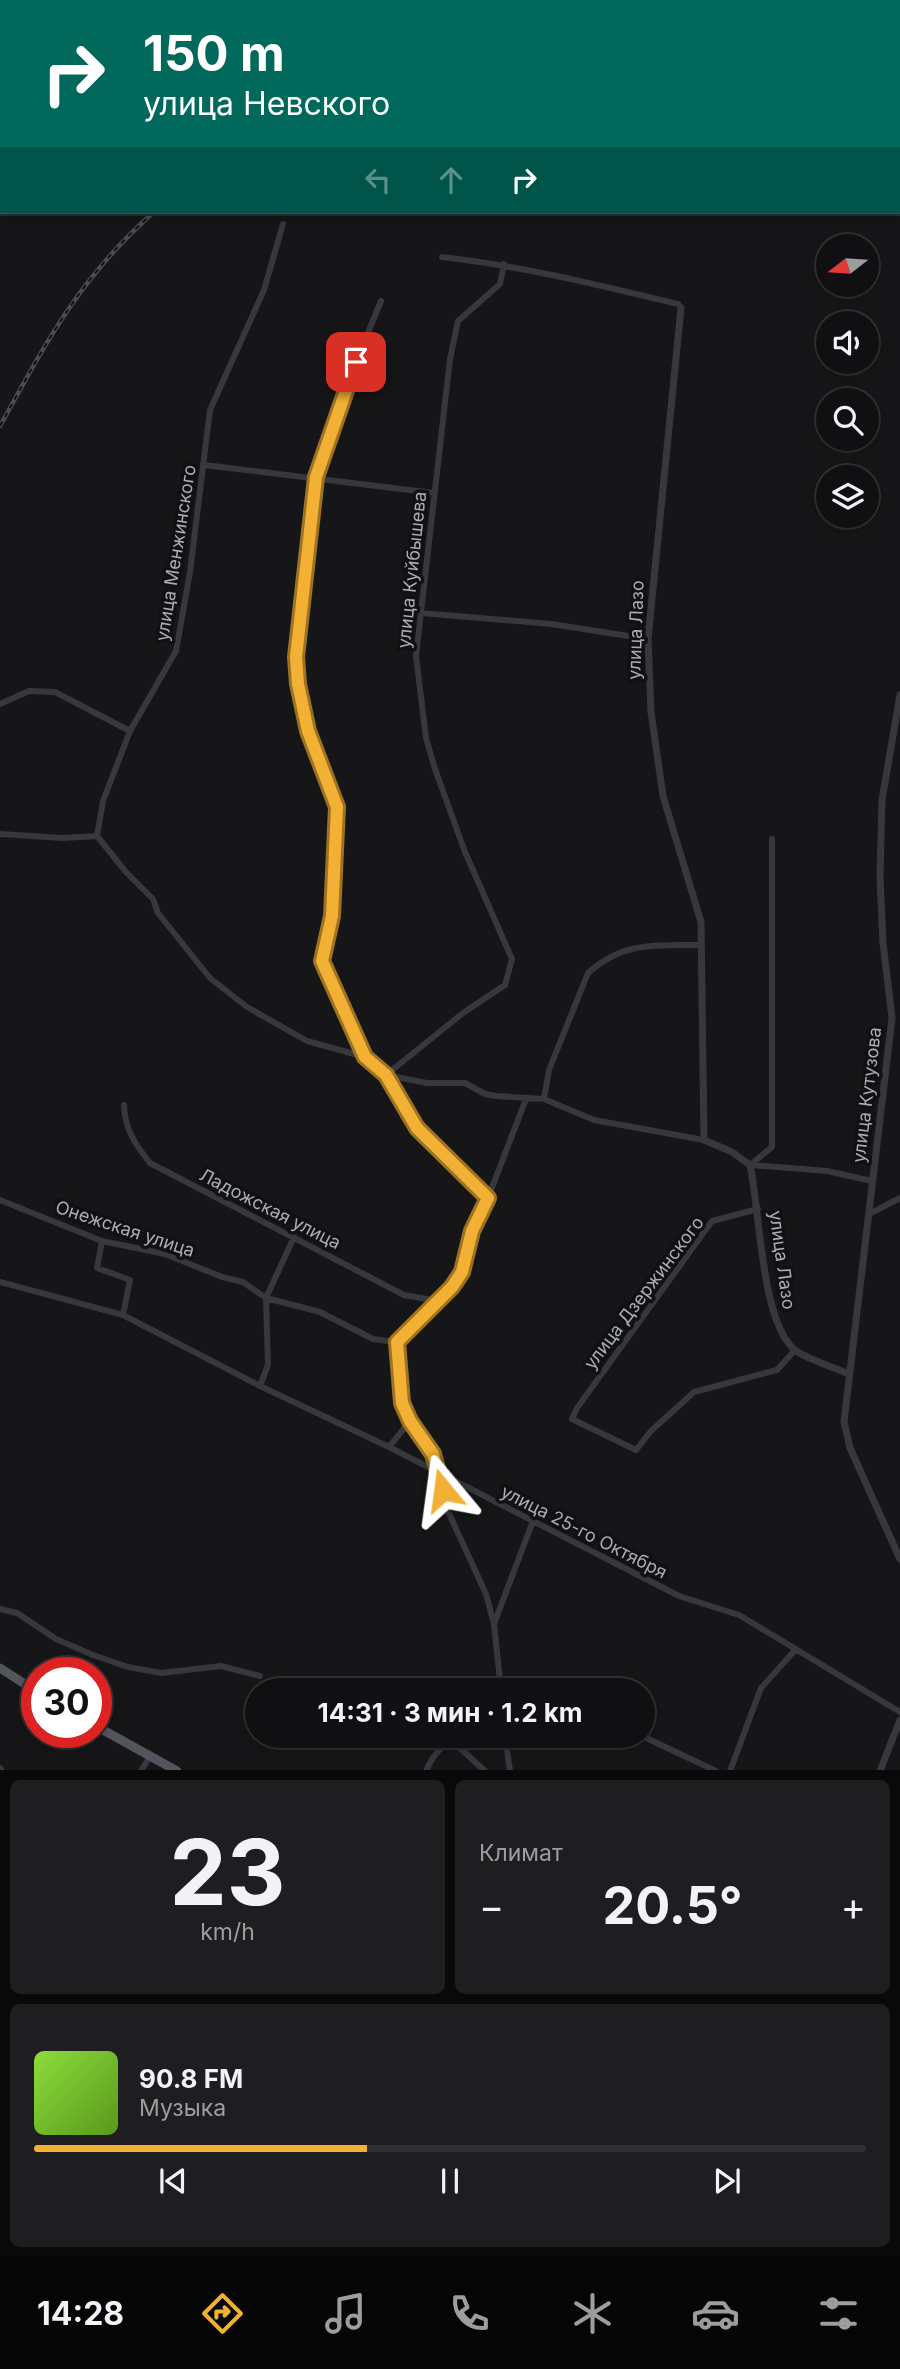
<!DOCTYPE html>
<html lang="ru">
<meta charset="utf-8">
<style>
:root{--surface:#101012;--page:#1e1e20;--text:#f1f3f6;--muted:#9c9d9f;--line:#303032;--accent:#f2b134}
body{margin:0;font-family:Inter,sans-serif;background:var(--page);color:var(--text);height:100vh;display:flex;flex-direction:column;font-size:26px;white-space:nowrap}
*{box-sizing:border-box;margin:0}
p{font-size:23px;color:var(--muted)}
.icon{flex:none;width:38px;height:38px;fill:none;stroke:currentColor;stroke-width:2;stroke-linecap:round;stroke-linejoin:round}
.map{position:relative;height:1770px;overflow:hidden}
.details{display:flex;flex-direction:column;gap:10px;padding:10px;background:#09090a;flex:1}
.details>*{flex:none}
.banner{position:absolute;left:0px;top:0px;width:901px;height:214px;box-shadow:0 4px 10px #0003,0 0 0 2px var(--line);background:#00695c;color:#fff;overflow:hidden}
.needle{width:46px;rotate:253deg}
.buttons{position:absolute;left:816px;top:234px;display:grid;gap:14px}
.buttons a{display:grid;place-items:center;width:63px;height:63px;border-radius:50%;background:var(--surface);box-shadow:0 4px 10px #0003,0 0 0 2px var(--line);font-size:35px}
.speed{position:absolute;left:21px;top:1657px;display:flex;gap:14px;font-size:35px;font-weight:700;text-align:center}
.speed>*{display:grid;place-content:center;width:91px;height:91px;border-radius:50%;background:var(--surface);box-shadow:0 4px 10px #0003,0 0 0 2px var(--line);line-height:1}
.speed .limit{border:10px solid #d22;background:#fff;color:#111}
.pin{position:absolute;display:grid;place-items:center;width:60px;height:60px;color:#fff;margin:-30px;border-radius:14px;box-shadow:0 4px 10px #0006}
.me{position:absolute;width:77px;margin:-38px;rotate:344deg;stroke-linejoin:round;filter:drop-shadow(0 0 5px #0008)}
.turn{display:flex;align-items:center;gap:24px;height:147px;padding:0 28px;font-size:32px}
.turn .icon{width:91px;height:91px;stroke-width:2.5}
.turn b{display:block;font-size:49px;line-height:60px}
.lanes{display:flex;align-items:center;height:66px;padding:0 28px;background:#0003;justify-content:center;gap:35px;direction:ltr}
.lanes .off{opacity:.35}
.big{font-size:52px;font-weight:700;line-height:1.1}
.details .card{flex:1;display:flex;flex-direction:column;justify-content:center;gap:10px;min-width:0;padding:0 24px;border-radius:10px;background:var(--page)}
.details .dial{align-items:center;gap:0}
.dial b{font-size:91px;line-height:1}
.song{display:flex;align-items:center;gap:21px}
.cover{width:84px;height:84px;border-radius:10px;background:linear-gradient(135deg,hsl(90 70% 55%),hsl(90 70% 35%))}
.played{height:7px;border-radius:4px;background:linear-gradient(90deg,var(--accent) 40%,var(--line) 40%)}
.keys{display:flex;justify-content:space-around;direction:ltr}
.heat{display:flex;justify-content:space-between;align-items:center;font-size:38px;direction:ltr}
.details .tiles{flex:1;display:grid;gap:10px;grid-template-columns:1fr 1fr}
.card:last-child{grid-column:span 2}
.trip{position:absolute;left:245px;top:1678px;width:410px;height:70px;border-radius:35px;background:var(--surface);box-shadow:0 4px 10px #0003,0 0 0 2px var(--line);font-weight:700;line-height:70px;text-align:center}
.dock{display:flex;height:112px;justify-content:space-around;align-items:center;background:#060607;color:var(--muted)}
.dock .icon{width:49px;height:49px}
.dock .on{color:var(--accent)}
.dock b{font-size:32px;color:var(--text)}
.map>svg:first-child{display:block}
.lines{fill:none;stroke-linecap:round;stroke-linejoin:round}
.minor{stroke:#37383d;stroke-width:6}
.tertiary{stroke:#37383d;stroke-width:7}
.primary{stroke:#53555c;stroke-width:9}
.rail-casing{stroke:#4a4c52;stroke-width:4.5}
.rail{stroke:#111113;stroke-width:2;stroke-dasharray:5;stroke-linecap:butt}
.route-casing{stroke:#9d7322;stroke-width:18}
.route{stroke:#f2b134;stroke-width:12}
.labels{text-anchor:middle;stroke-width:7;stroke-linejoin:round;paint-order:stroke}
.street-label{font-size:18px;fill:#a8adb8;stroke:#111113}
</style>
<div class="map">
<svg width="900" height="1771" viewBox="0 0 900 1771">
<rect width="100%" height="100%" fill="#161618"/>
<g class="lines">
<path class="minor" d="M283 224 264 290 210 410 190 572 176 651 130 731 103 801 97 836 126 872 153 899 158 913 210 978 247 1007 307 1041 365 1057 386 1075 417 1128 488 1198
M442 257C522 266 599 285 678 304L681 308
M204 465 434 493
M421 613 551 624 648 639
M0 704 29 691 55 692 130 731
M0 834 63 838 97 836
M365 1057 322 961 332 916 337 807 308 731 298 683 296 657 316 477 356 362 381 301
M386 1075 463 1013 505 985 512 959 465 852 435 769 426 738 416 656 450 359 458 321 500 284 504 264
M386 1075 427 1083H465L485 1094 496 1096 544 1099 594 1120 704 1140
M544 1099 549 1070 588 973C624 941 657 945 702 945
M124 1105C125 1130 135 1144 150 1163L404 1295 438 1301
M750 1165 772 1147V839
M752 1165 827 1171 872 1181
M0 1200 102 1241 165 1254 222 1277 243 1282 266 1298 320 1312 373 1339 396 1342
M758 1209 712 1221 577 1408 572 1419 636 1450 651 1431 694 1392 777 1370 795 1350
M869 1214 900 1198
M102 1241 97 1268 130 1280 123 1315
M0 1282 123 1315 260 1386 389 1447 679 1596 739 1615 900 1712
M260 1386 268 1365 266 1298 294 1237
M389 1447 410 1421
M0 1609 17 1613 56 1639 93 1655 128 1667 161 1673 221 1666 260 1676
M494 1624 533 1521
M301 1683 325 1690
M501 1690 494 1624 486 1594 446 1507 433 1454 410 1421 403 1403 396 1342 452 1287 462 1272 472 1231 488 1198 526 1099
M522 1690 541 1687 549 1690
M441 1736 451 1740 485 1771
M505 1736 510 1771
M642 1736 716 1771
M0 1768 2 1771
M141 1771 150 1756
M426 1771C439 1741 452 1740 481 1736
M730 1771 761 1688 796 1649"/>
<path class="tertiary" d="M681 308 648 639 651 712 663 796 701 922 704 1140 732 1152 750 1165C760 1210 761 1323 795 1350 806 1359 834 1367 849 1374
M900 695 882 800 880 877 883 943 892 1018 844 1422 850 1448 900 1559
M880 1771 900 1720"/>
<path class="primary" d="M0 1668 37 1692
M96 1726 177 1771"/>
<g class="rail-casing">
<path id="rail" d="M635 2 642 0
M666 2 676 0
M0 426C46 342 81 276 154 212"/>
</g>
<use href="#rail" class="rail"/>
</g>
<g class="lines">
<g class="route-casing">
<path id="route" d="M356 362 316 477 296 657 298 684 308 731 337 807 332 916 322 961 365 1057 386 1075 417 1128 488 1198 472 1231 462 1272 452 1287 397 1342 402 1403 410 1421 433 1454 443 1490"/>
</g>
<use href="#route" class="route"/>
</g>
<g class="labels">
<g class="street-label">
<text transform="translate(176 553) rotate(-81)" y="6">улица Менжинского</text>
<text transform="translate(412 570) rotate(-84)" y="6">улица Куйбышева</text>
<text transform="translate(636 630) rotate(-88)" y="6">улица Лазо</text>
<text transform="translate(867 1095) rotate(-83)" y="6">улица Кутузова</text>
<text transform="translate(270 1209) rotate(27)" y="6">Ладожская улица</text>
<text transform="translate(125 1229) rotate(18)" y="6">Онежская улица</text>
<text transform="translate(782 1260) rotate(82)" y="6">улица Лазо</text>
<text transform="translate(644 1293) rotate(-53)" y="6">улица Дзержинского</text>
<text transform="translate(584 1532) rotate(27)" y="6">улица 25-го Октября</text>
</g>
</g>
</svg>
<div class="buttons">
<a><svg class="needle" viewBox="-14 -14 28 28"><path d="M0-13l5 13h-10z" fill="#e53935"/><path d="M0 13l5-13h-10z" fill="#9c9d9f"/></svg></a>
<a><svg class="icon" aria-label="sound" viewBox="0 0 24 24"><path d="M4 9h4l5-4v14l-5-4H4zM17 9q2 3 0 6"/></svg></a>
<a><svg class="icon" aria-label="search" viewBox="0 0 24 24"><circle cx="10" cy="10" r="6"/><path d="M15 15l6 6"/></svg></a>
<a><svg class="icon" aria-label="layers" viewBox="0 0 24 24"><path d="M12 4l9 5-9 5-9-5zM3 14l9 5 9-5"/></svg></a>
</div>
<div class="speed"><div class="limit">30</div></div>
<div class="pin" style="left:356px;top:362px;background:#d93025"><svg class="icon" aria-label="arrive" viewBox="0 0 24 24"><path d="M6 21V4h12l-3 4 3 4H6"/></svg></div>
<svg class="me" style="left:443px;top:1490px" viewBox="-20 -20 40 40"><path d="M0-17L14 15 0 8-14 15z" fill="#f2b134" stroke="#fff" stroke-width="4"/></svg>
<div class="trip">14:31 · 3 мин · 1.2 km</div>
<div class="banner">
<div class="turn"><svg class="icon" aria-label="right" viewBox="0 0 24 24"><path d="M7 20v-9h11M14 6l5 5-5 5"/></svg><div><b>150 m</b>улица Невского</div></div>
<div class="lanes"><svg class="icon off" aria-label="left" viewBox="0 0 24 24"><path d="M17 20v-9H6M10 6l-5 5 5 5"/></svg><svg class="icon off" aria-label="ahead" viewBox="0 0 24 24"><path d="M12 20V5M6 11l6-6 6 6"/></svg><svg class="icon" aria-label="right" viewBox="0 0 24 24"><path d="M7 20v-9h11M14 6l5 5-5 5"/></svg></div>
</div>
</div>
<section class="details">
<div class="tiles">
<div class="card dial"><b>23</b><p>km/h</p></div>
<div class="card"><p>Климат</p>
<div class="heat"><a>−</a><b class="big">20.5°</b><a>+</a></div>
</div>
<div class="card">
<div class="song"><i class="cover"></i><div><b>90.8 FM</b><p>Музыка</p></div></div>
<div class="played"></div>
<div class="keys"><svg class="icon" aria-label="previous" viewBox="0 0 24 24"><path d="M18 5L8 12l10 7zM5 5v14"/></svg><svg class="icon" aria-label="pause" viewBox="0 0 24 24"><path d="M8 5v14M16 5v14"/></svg><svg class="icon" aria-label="next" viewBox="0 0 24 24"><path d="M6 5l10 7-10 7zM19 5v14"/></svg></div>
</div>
</div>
</section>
<nav class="dock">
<b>14:28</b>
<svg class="icon on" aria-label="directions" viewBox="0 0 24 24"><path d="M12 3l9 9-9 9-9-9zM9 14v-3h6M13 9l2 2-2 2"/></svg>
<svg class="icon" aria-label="music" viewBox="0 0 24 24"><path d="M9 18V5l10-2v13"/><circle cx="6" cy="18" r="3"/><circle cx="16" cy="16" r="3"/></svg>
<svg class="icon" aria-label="phone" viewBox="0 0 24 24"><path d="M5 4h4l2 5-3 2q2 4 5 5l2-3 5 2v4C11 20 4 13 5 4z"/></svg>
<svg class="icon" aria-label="climate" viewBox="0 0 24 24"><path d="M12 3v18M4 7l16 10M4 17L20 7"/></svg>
<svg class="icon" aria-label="car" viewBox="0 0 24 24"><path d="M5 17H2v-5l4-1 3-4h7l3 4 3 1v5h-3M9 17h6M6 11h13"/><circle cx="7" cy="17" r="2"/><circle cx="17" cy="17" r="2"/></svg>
<svg class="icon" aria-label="filters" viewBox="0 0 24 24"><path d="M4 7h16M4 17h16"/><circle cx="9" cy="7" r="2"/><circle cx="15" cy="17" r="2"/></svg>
</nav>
